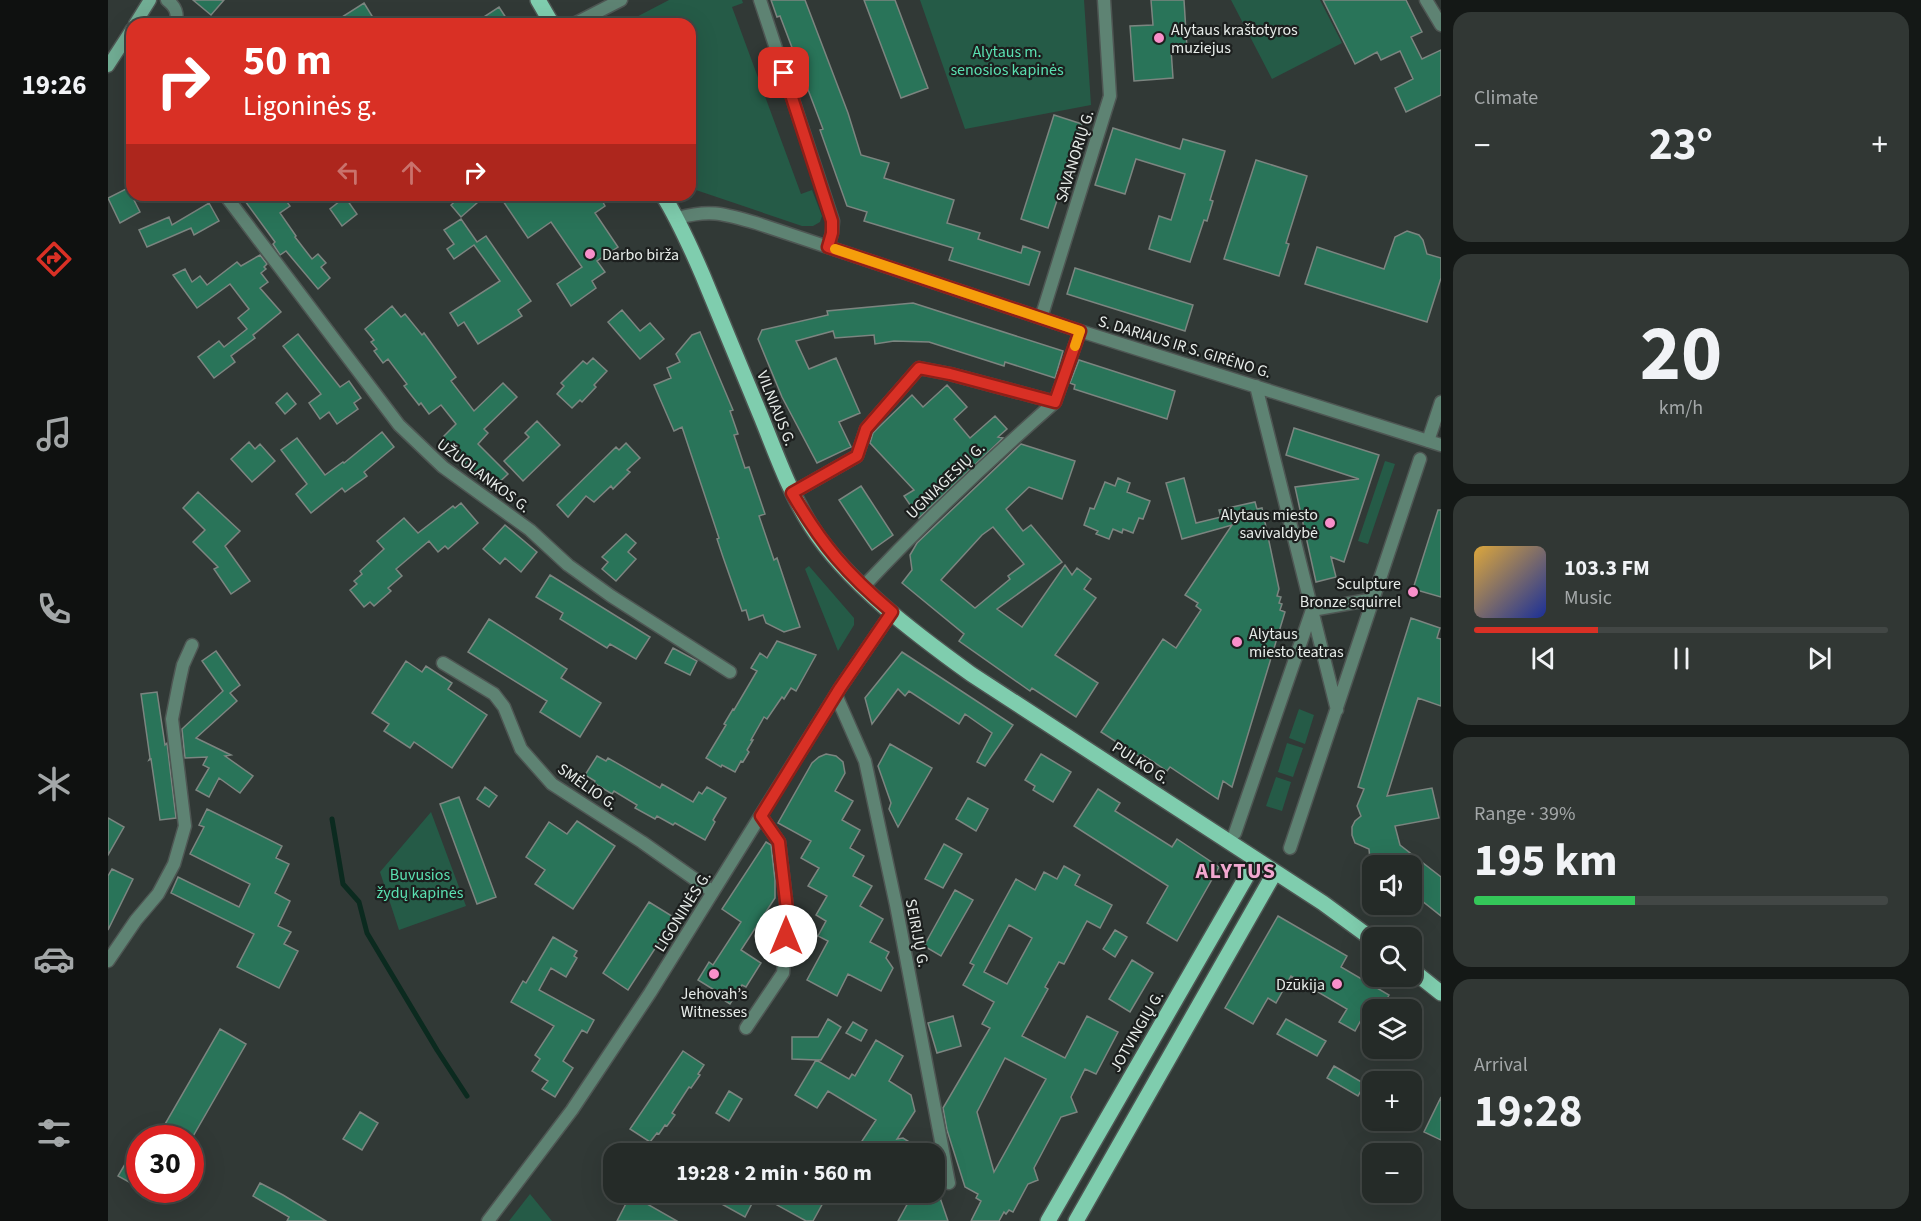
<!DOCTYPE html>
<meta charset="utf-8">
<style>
:root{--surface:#252b28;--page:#313734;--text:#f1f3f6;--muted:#a3a7a8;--line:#424745;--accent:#d93025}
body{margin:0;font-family:"Source Sans 3",sans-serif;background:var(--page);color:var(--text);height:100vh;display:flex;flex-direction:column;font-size:22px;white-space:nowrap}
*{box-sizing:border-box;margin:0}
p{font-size:20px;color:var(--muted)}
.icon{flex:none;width:33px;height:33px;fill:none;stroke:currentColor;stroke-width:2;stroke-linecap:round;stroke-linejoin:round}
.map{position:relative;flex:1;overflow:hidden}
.details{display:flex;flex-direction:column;gap:12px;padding:12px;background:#141816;width:480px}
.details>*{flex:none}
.guide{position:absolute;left:18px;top:18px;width:570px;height:183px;border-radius:18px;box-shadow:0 6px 24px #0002,0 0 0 2px var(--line);background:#d93025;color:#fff;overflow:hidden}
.buttons{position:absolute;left:1254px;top:855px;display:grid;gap:12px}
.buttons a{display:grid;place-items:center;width:60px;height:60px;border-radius:12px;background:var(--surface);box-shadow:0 6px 24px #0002,0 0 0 2px var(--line);font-size:30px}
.speed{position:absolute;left:18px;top:1125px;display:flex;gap:12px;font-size:30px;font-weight:700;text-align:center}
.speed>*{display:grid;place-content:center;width:78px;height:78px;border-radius:50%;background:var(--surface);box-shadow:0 6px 24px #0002,0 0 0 2px var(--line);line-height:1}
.speed .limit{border:9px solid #d22;background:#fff;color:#111}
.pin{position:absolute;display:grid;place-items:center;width:51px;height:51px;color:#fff;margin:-26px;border-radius:12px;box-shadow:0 3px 9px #0006}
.me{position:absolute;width:66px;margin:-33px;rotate:0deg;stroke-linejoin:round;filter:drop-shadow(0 0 4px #0008)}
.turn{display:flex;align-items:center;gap:21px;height:126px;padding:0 18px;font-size:27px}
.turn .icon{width:78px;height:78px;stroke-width:2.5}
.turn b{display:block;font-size:42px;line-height:51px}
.lanes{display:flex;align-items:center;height:57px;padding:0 18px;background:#0003;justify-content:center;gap:30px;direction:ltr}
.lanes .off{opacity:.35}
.big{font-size:45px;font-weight:700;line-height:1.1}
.details .widget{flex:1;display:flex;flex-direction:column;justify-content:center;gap:9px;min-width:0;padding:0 21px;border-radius:18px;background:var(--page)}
.details .dial{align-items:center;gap:0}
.dial b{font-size:78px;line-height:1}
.song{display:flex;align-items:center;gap:18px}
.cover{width:72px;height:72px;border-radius:9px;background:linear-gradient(135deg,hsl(40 70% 55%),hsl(230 70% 35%))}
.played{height:6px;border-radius:3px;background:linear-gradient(90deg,var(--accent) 30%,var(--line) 30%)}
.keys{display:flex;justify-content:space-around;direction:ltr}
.heat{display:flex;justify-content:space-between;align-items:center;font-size:33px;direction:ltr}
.charge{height:9px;border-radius:4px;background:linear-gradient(90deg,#34c759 39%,var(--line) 0)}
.trip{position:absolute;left:495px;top:1143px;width:342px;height:60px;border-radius:18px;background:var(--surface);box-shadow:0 6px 24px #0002,0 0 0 2px var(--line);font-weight:700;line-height:60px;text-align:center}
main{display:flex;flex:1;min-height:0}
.tab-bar{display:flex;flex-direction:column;width:108px;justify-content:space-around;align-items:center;background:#0f1110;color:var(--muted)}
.tab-bar .icon{width:42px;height:42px}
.tab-bar .on{color:var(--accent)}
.tab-bar b{font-size:27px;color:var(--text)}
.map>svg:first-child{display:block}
.green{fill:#255b47}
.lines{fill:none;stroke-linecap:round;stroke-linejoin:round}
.stream{stroke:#0b2a1f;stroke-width:5}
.building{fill:#297459;stroke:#7c8580;stroke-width:1.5;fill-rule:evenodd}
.street-casing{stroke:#4e5653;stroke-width:15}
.secondary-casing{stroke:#4e5653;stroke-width:15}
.primary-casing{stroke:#4e5653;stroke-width:18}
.street{stroke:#5e8373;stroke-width:12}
.secondary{stroke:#71ad94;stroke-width:12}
.primary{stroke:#7fcdae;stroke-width:15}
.route-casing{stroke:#8d1f18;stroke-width:15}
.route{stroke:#d93025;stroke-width:10}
.slow{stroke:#f59e0b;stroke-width:10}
.poi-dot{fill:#f98fca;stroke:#1c1f1e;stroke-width:2}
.labels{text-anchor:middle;stroke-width:4.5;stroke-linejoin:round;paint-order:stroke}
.poi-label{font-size:16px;fill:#e7ece9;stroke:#1c1f1e;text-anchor:start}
.park-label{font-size:16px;fill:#5ae0b1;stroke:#1c1f1e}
.street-label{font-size:16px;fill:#e7ece9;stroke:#1c1f1e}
.district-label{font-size:22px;font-weight:bold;letter-spacing:1.5px;fill:#f1a7cf;stroke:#1c1f1e}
</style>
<main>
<nav class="tab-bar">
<b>19:26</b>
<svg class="icon on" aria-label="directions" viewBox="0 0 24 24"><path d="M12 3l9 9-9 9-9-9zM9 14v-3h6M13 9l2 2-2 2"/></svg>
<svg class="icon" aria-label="music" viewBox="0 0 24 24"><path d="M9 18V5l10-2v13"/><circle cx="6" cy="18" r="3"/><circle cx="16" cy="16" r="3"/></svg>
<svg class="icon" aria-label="phone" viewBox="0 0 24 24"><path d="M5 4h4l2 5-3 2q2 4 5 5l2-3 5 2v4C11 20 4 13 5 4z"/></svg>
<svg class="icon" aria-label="climate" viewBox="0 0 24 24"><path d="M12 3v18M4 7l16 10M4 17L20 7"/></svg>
<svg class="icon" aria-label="car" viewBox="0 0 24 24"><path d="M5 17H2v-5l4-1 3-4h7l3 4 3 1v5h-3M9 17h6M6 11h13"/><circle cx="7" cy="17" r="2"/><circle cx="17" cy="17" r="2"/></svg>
<svg class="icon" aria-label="filters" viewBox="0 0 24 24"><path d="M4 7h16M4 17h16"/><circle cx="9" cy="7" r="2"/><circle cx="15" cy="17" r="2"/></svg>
</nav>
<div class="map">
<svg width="1333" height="1221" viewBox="0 0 1333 1221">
<rect width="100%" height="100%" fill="#313936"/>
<path class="green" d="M561 0H634L635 3 624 7 693 194 704 190 714 216 712 222 705 226H694L582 188V24H515Z
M812 0H976L983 105 857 129Z
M1123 0H1212L1234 43 1164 79Z
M1277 461 1287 464 1260 544 1250 541Z
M701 566 746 618V625L730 651 697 569Z
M1191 709 1206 715 1197 744 1181 738Z
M1179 743 1195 748 1185 777 1170 772Z
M1168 777 1183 782 1174 811 1158 806Z
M323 812 358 906 291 930 272 872Z
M422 1194 444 1221H401Z"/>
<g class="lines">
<path class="stream" d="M224 819 235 884 251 902 259 933 329 1050 359 1096"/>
</g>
<path class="building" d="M85 0H116L103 15Z
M663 0H697L740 113 753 155 781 163 776 178 846 200 839 223 872 233 870 239 913 253 915 246 932 252 921 285 841 260 845 248 756 221 759 212 739 206 712 130 715 129 672 16 669 17Z
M756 0H787L820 88 793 98Z
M1043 0H1076L1079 48 1063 49 1065 78 1026 81 1022 26 1045 25Z
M1215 0H1298L1314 32 1303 37 1314 59 1333 50V95L1298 112 1287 88 1305 79 1292 51 1273 60 1269 52 1247 64Z
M256 3 269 24H223Z
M391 7 402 24H365Z
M946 115 974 124 940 228 913 219Z
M1005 128 1072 149 1075 139 1117 151 1102 200 1105 201 1099 221 1096 220 1082 262 1041 249 1051 216 1063 220 1077 174 1028 159 1017 194 987 185Z
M1148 160 1199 176 1178 243 1181 244 1171 276 1116 259Z
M20 188 32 212 12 223 0 198Z
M145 195H174L182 206 172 213 188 236 187 237 204 259 210 254 218 263 213 267 222 278 210 289 178 251 172 255 165 244 167 242 137 201Z
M354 195H378L353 217 343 205Z
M391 195H491L497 206 487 213 510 247 489 261 497 272 484 281 488 288 463 306 449 284 474 267 443 222 420 238Z
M237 197 249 214 234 226 222 209Z
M101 203 111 221 86 235 83 228 39 247 31 230 61 217 64 225Z
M353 219 369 242 378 236 423 301 410 310 414 316 370 344 356 322 350 326 342 313 392 281 366 245 346 259 339 249 346 244 336 230Z
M1299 231 1311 235 1315 240 1319 254 1333 258V278L1319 322 1197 284 1209 247 1276 269 1287 237Z
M152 255 159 264 156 267 158 269 153 273 160 282 152 288 173 312 145 335 147 338 123 356 127 362 106 378 90 357 111 341 116 347 139 329 130 318 141 309 122 284 89 308 65 275 77 269 84 282 92 276 99 285 129 262 133 266Z
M967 268 1085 305 1077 331 959 294Z
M805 303 955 351 947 378 897 362 896 366 821 342 786 341 767 344 766 335 727 338 725 331 688 341 701 369 728 358 752 413 731 422 743 447 709 463 674 397 650 339 654 330 720 315 719 311Z
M284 306 293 317 297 314 314 335 316 333 348 377 343 381 366 411 395 383 409 397 376 429 380 433 370 444 400 474 383 490 333 439 348 424 333 405 321 414 313 403 311 405 296 386 299 384 280 359 275 363 266 351 269 349 263 342 266 340 257 329Z
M514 310 532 331 542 323 556 339 532 359 500 322Z
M592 332 625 410 622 411 630 434 626 435 637 468 641 467 657 514 651 516 666 560 669 558 692 627 676 632 658 623 655 615 641 620 638 610 634 611 615 557 609 539 611 538 574 427 566 431 546 385 563 378 559 368 572 362 568 354 584 335Z
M190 334 232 387 241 381 253 398 246 403 250 409 229 424 221 412 212 419 201 403 213 394 175 346Z
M485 358 499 371 486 385 488 387 474 402 472 400 464 408 449 394 456 386 453 383 475 361 479 364Z
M971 360 1067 391 1059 419 966 389 967 385 962 383Z
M839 385 859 407 846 419 862 438 887 416 899 429 890 437 895 438 811 518 796 496 806 490 762 443 765 433 773 425 804 395 815 407Z
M179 393 188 404 177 414 168 403Z
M429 421 452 445 415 481 396 461 421 437 417 433Z
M1186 428 1271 455 1236 562 1223 557 1228 577 1208 582 1187 487 1251 479 1178 455Z
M274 432 286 447 256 472 259 476 237 492 234 488 203 513 188 494 199 484 173 450 189 438 217 475 235 462 236 463Z
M141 442 147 449 152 444 167 461 144 482 123 459Z
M518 443 532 458 519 470 522 472 505 489 503 486 486 502 478 496 460 517 449 505 508 447 511 450Z
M913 444 967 461 954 499 921 487 898 509 915 531 923 525 954 562 889 609 914 627 957 565 964 575 969 568 983 579 976 589 988 598 947 655 990 683 968 717 924 688 922 691 851 641 856 634 794 583 804 570 802 555 809 543ZM885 527 916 564 900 576 902 579 867 608 833 580 874 535Z
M1010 478 1022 483 1019 492 1042 501 1035 519 1031 518 1025 533 1015 529 1014 533 1005 529 1001 539 988 534 990 531 976 525 982 508 986 509 997 482 1007 486Z
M1076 478 1088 523 1113 517 1111 510 1147 502 1149 509 1154 508 1171 589 1169 596 1173 597 1171 603 1174 604 1172 610 1177 612 1124 787 1115 781 1110 799 1062 767 1059 771 1035 755 1033 758 993 732 1055 639 1068 648 1093 610 1088 606 1090 603 1077 595 1124 525 1074 539 1058 483Z
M753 486 785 535 764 550 731 500Z
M90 492 132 531 117 546 142 581 123 594 106 569 110 567 85 542 97 530 75 508Z
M353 503 370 523 340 549 337 546 330 552 321 541 288 569 294 576 280 588 283 591 266 606 262 602 256 607 242 590 249 584 246 581 254 574 252 571 276 549 269 541 296 518 310 533 345 506 347 508Z
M1330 510H1333V597L1305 589Z
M397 525 429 552 413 572 397 558 392 564 375 549Z
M518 534 528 543 520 552 528 559 508 581 494 569 500 562 494 557Z
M442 575 542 637 528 659 502 644 499 648 452 619 455 613 428 597Z
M1303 618 1332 628 1329 638 1333 639V706L1310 698 1279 796 1324 788 1331 818 1287 826 1292 845 1333 877V916L1304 893V866H1268L1262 860 1261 849 1247 843 1244 835V827L1247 821 1253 816 1249 806 1256 789 1250 787Z
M381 619 459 669 453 678 493 703 472 737 432 712 439 701 360 652Z
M669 641 708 655 688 691 683 688 676 699 674 697 659 719 656 717 643 740H645L639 750 641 752 635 762 633 761 627 772 614 765 613 767 598 758 618 725 616 724 625 709 626 710 649 671 643 668 652 653 659 658Z
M565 648 589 661 582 675 557 663Z
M108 651 132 685 122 693 129 701 88 738 123 755 117 756 145 776 132 793 111 778 101 797 88 790 101 768 95 765 99 757 77 758 74 729 115 691 94 661Z
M794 652 905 725 877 766 869 762 884 733 857 714 851 724 801 691 797 696 790 689 764 724 757 698Z
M298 661 314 672 318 666 344 683 340 689 379 715 344 768 306 742 302 748 276 731 281 724 264 713Z
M49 692 57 745 59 743 68 818 52 820 43 759 41 760 42 758 33 694Z
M782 744 824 768 790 827 781 809 783 803 770 766Z
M718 754 728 756 735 762 737 773 727 791 745 801 734 820 752 830 742 848 756 856 745 876 764 886 752 906 775 919 762 942 781 952 778 958 785 968 773 991 740 974 729 996 699 980 720 941 710 936 718 921 708 915 719 896 700 886 711 868 693 858 703 841 670 823 704 763 711 757Z
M933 754 963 772 945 802 925 790 927 786 917 780Z
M489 756 498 761 500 758 552 788 554 784 585 802 591 792 594 794 599 787 618 798 605 820 607 822 597 840 567 823 565 825 549 816 547 819 527 808 529 805 506 791 504 794 486 783 487 781 477 775Z
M377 787 389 796 381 807 369 799Z
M990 789 1012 803 1007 811 1064 847 1069 839 1111 867 1069 941 1039 923 1060 886 966 826Z
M351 797 388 897 369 904 332 804Z
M860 798 880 809 868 831 848 819Z
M99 809 174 846 168 858 181 864 167 893 182 901 170 926 183 932 176 944 190 951 171 988 129 967 146 934 63 893 70 877 131 907 142 884 82 854 96 827 91 825Z
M0 818 16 827 0 855Z
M469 821 507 846 465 909 427 884 437 870 418 857 441 822 459 834Z
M658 842 663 845 667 880V898L633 950 653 963 638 987 634 985 622 1004 606 994 608 991 590 980 601 962 605 965 633 922 614 909Z
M836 844 854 854 835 888 817 879Z
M956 866 972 875 967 885 1004 905 992 928 979 921 956 964 951 962 937 987 940 989 914 1036 957 1058 979 1016 1010 1032 988 1074 977 1069 963 1097 969 1112 953 1117 926 1168 930 1180 920 1184 905 1212 901 1210 898 1214 896 1212 891 1221H863L873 1201 868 1198 870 1194 857 1187 839 1130 835 1108 882 1028 874 1024 886 1002 855 985 866 965 862 963 908 879 927 890 936 872 949 879ZM901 925 924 938 899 984 876 972ZM897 1058 938 1079 886 1172 869 1112Z
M4 869 25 879 0 930V876Z
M847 890 865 900 833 956 816 946Z
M541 902 567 918 520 990 495 973Z
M1170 916 1239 956 1233 967 1281 995 1273 1010H1264V1026L1253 1020 1247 1031 1231 1022 1239 1009 1183 976 1168 1003 1160 998 1145 1024 1117 1008Z
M1007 930 1019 937 1007 957 995 949Z
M445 937 469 951 466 956 469 958 458 977 443 968 431 990 486 1020 479 1033 474 1030 455 1061 465 1068 447 1097 434 1089 440 1081 424 1071 432 1059 427 1055 446 1026 403 1002 415 981 418 983Z
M1024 960 1045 973 1022 1012 1001 999Z
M845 1016 853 1046 829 1053 820 1023Z
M720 1019 733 1027 713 1060H708L741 1079 744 1074 747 1076 768 1040 795 1056 781 1081 803 1095 807 1111 789 1139 795 1138 821 1154H773L754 1141 768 1120 720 1091 709 1108 687 1095 708 1060 684 1059V1037H710Z
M1178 1019 1218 1041 1209 1056 1169 1034Z
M745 1022 759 1030 753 1041 738 1033Z
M112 1029 138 1044 84 1138H49Z
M575 1051 596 1065 590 1074 592 1075 583 1088 581 1087 564 1113 567 1115 559 1126 557 1125 551 1134 549 1133 542 1142 522 1129Z
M1226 1066 1257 1084 1250 1096 1219 1078Z
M621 1091 634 1099 621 1121 608 1113Z
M1333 1097V1140L1316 1132Z
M252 1112 270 1123 254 1150 235 1139Z
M32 1139V1188L10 1176Z
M152 1183 175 1195 218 1221H179L181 1217 145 1196Z
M524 1192H546L539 1204 569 1221H509Z
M592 1192H721L705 1221H698L649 1194 637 1217Z
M806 1192H830L840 1221H790Z"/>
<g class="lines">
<g class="street-casing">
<path id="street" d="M59 0C68 7 70 13 68 24
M652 0 725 221 724 233 720 247
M1318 0 1333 25
M466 24 513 0
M117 195 291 425 335 467 422 530 460 565 503 596 622 672
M570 218C603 209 616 214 648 223L972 331 1333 445
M933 318 1002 96 996 0
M1148 386 1229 710
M1320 441 1333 402
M684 493 749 456 758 429 811 368 842 374 947 402 972 331
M755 587C816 522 880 461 947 402
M335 663 386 694 396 707 413 749 444 784 534 842 605 892
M728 695 757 761 788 905 841 1183
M1127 833 1204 610 1266 599
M1182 848 1312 459
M0 961 28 920 50 894 66 864 77 826 64 719 71 683 75 665 84 645
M638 1028 675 973 680 918 671 842 653 816
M380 1221 464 1110 542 993 732 688 784 612"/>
</g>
<g class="secondary-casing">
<path id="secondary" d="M27 24 42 0
M0 66 24 29"/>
</g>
<g class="primary-casing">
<path id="primary" d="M430 0 444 24
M555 195C571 221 583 248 595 276 615 324 634 371 654 419 669 456 682 493 703 526 739 583 809 635 863 674L1215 903 1264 939
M1304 970 1333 993
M940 1221 1148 860
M968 1221 1167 872"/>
</g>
<use href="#street" class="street"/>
<use href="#secondary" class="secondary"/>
<use href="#primary" class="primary"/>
</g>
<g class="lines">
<g class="route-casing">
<path id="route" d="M676 73 724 221V233L720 247 972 331 947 402 842 374 811 368 758 429 749 456 684 493C714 545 739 574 784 612L732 688 653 816 671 842 680 918 678 936"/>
</g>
<use href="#route" class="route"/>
<path class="slow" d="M727 249 972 331 967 346"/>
</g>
<g class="poi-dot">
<circle cx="1051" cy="38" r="6"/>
<circle cx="482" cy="254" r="6"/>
<circle cx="1222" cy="523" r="6"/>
<circle cx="1305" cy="592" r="6"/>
<circle cx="1129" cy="642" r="6"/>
<circle cx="606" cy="974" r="6"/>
<circle cx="1229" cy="984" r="6"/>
</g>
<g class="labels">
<g class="poi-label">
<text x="1063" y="35">Alytaus kraštotyros<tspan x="1063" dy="18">muziejus</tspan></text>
<text x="494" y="260">Darbo birža</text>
<text x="1210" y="520" text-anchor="end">Alytaus miesto<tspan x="1210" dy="18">savivaldybė</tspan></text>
<text x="1293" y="589" text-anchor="end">Sculpture<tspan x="1293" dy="18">Bronze squirrel</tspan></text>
<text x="1141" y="639">Alytaus<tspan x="1141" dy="18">miesto teatras</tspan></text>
<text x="1217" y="990" text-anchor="end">Dzūkija</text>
<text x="606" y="999" text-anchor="middle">Jehovah’s<tspan x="606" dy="18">Witnesses</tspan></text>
</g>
<g class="park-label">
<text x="899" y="57">Alytaus m.<tspan x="899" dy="18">senosios kapinės</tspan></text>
<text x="312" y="880">Buvusios<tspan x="312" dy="18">žydų kapinės</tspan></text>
</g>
<g class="street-label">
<text transform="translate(966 156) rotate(-73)" y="6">SAVANORIŲ G.</text>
<text transform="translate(1077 346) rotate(17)" y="6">S. DARIAUS IR S. GIRĖNO G.</text>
<text transform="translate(669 408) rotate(68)" y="6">VILNIAUS G.</text>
<text transform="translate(376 475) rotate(37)" y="6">UŽUOLANKOS G.</text>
<text transform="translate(837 480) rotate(-44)" y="6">UGNIAGESIŲ G.</text>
<text transform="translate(1033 762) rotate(33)" y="6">PULKO G.</text>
<text transform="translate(480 786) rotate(35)" y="6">SMĖLIO G.</text>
<text transform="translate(574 911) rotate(-58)" y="6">LIGONINĖS G.</text>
<text transform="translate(810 933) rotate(79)" y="6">SEIRIJŲ G.</text>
<text transform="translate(1028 1031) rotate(-60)" y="6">JOTVINGIŲ G.</text>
</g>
<g class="district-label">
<text x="1128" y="878">ALYTUS</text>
</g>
</g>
</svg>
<div class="buttons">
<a><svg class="icon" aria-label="sound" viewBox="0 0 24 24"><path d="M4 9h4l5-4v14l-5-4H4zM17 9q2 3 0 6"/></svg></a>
<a><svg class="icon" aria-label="search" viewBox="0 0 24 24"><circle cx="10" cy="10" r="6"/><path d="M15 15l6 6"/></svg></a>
<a><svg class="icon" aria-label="layers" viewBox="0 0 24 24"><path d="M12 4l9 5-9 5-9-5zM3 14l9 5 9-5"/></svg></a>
<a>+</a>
<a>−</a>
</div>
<div class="speed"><div class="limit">30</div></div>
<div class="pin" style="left:676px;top:73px;background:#d93025"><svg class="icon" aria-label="arrive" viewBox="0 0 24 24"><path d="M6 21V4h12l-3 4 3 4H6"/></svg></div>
<svg class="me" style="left:678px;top:936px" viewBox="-20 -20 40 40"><circle r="19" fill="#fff"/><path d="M0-13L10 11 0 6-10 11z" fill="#d93025"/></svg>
<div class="trip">19:28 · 2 min · 560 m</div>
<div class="guide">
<div class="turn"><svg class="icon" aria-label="right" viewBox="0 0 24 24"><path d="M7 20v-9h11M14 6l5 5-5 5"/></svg><div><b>50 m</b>Ligoninės g.</div></div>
<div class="lanes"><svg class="icon off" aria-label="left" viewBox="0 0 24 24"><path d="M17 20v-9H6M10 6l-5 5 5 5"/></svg><svg class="icon off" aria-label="ahead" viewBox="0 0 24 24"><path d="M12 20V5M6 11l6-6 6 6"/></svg><svg class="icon" aria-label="right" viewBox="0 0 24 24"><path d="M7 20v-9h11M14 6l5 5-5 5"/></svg></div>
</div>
</div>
<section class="details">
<div class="widget"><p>Climate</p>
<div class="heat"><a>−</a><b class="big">23°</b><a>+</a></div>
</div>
<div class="widget dial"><b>20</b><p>km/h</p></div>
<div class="widget">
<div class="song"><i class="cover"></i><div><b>103.3 FM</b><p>Music</p></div></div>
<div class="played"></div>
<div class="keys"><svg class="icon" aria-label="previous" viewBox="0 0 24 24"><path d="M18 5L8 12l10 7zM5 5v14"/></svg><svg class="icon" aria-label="pause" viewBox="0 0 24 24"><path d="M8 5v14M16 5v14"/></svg><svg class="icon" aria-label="next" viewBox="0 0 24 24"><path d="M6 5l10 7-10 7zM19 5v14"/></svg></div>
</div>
<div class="widget"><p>Range · 39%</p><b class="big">195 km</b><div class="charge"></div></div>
<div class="widget"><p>Arrival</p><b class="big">19:28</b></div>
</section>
</main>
